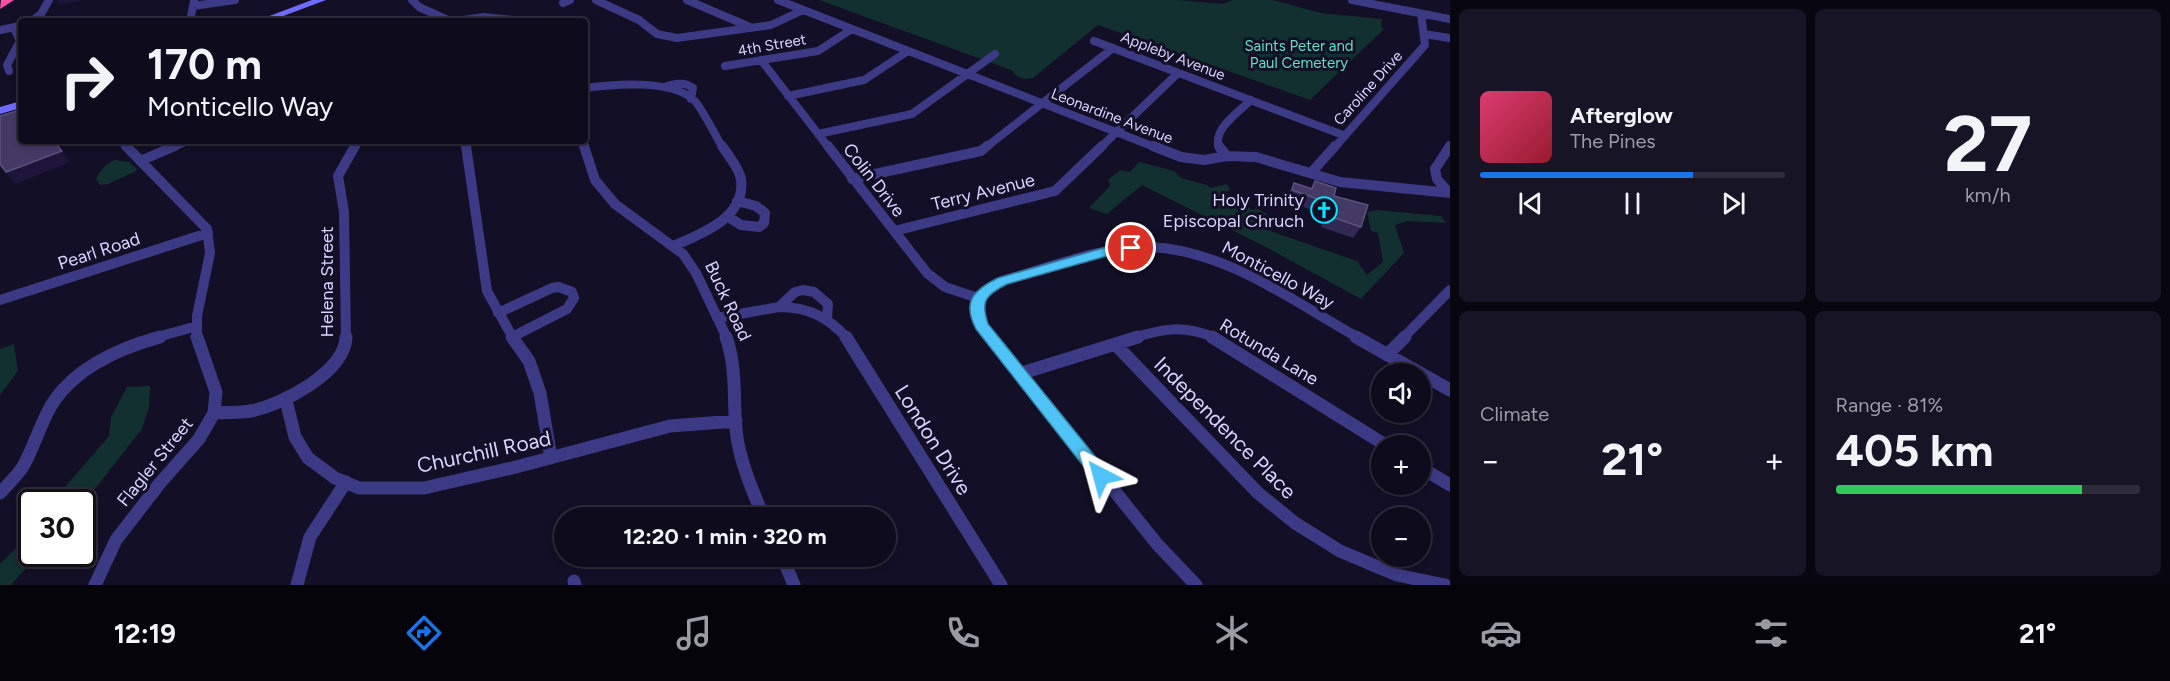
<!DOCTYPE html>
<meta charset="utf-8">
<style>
:root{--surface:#0e0b1c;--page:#171425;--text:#f1f3f6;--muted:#9b9ba3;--line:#2e2b3b;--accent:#1a73e8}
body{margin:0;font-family:Figtree,sans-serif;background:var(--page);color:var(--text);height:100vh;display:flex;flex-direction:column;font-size:22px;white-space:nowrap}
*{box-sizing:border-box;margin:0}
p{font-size:20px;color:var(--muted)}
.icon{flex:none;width:33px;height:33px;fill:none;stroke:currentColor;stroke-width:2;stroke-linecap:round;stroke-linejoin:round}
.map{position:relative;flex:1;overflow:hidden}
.sheet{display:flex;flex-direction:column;gap:9px;padding:9px;background:#08060f;width:720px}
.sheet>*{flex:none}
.top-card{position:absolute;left:18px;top:18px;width:570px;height:126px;border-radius:6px;box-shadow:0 3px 9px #0003,0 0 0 2px var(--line);background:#0e0b1c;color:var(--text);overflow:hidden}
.fabs{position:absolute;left:1371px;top:363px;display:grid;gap:12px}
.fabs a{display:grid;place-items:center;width:60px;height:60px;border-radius:50%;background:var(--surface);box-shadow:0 3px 9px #0003,0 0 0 2px var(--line);font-size:30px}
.speed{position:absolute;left:18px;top:489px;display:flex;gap:12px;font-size:30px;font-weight:700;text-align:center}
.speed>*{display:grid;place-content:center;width:78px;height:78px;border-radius:50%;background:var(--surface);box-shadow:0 3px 9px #0003,0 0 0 2px var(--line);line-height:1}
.speed .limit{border:3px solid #111;border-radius:9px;background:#fff;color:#111}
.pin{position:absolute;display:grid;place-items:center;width:51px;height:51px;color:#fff;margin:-26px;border:3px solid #fff;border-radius:50%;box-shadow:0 2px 6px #0007}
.me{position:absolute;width:66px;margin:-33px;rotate:321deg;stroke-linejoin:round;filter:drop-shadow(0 0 4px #0008)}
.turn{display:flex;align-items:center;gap:21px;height:126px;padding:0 30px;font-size:27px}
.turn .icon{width:78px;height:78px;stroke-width:2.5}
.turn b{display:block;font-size:42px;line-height:51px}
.big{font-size:45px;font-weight:700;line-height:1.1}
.sheet .widget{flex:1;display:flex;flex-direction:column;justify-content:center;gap:9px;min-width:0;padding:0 21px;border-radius:9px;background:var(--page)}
.sheet .dial{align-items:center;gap:0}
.dial b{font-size:78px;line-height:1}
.song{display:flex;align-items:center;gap:18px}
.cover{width:72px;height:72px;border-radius:9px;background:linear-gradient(135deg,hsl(340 70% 55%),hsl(350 70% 35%))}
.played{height:6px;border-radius:3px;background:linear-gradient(90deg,var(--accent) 70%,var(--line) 70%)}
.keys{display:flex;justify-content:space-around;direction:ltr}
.heat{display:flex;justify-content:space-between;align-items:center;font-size:33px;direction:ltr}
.charge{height:9px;border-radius:4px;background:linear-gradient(90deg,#34c759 81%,var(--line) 0)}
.sheet .tiles{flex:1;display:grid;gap:9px;grid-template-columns:repeat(2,1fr)}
.trip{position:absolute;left:554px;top:507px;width:342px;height:60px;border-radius:30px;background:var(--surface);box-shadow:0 3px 9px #0003,0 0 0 2px var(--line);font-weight:700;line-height:60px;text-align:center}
.tab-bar{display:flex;height:96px;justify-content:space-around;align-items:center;background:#06040b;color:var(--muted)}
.tab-bar .icon{width:42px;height:42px}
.tab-bar .active{color:var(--accent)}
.tab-bar b{font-size:27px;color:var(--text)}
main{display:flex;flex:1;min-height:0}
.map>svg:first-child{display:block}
.green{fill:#12302f}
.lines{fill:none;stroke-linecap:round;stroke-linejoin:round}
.street-far2{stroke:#3d3a85;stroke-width:8}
.street-far1{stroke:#3d3a85;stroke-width:10}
.street{stroke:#3d3a85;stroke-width:13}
.secondary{fill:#6f6bff;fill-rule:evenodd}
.highway{fill:#ff4fa3;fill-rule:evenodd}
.wall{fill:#312854}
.shaded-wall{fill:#1d163a}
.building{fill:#433a66;stroke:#5a527e;stroke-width:1.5}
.route{fill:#4fc3f7;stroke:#337fa1;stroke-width:1.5}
.labels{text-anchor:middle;stroke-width:6;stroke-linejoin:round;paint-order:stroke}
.far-street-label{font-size:15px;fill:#d9d4ff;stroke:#130f26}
.far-park-label{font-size:15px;fill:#5fe0c0;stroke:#130f26}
.street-label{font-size:18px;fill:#d9d4ff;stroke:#130f26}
.poi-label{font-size:18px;fill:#d9d4ff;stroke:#130f26;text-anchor:end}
.near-street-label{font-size:21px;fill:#d9d4ff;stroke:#130f26}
</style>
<main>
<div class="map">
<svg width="1450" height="585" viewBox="0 0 1450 585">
<rect width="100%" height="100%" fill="#130f26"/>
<path class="green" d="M819 0H1177L1223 4 1232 0H1273L1321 13 1382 19 1381 27 1384 29 1310 100 1098 25 1033 78C1023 80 1017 78 1011 70Z
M115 160 129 162 137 169 136 171 108 184 100 185 96 179C100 171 106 163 115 160Z
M1139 162 1174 171 1181 178 1207 185 1210 188 1227 184 1230 189 1225 194 1242 202 1252 210 1258 209 1267 214 1261 228 1357 261 1367 275 1383 262 1378 233 1371 231 1367 212 1377 210 1441 216 1446 223 1408 221 1395 225 1404 253 1361 299 1262 245 1142 185 1107 214 1089 208 1110 186 1108 180 1120 170 1130 172Z
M14 344 18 371 0 395V349Z
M150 386 149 407 142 429 83 504 52 502 109 436 111 417 127 387Z
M31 526 32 554H39L11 585H0V564L14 550Z"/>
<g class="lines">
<path class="street-far2" d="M412 0 419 7 450 21
M596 0 639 20 657 34 677 38 771 25 803 10
M687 0 750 27
M778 0 1157 148
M1352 0 1450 19
M563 3 570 0
M193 6 235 0
M32 21 41 14 49 0
M190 21 194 1
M457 21 484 17 522 21
M0 30 20 26
M1424 34 1450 38
M1094 41 1343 135
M761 60 829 148
M725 66 818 51 852 29
M9 71 7 65 20 41 14 28
M664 87C674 84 684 81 693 88L691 99
M585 88C613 84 671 79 694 100 702 108 716 137 723 148
M788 96 864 80 908 51
M818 134 912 114 995 54
M121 141 128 148
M465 141 466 148
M582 141 584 148
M171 148 187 141
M354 148 358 141
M985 148 1113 48
M1100 148 1178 73
M1219 148C1212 129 1239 112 1251 100
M1334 148 1425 45 1421 14"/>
<path class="street-far1" d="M126 146 207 229 210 253 197 316V338
M466 146 487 291 513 338
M584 146 595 180 615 204 683 254 696 273 727 338
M828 146 927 273 945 287 978 298
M1153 146 1181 157 1204 160 1227 156 1256 157 1340 182 1450 193
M1219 146 1227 156
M140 161 175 146
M1311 173 1335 146
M852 179 981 151 987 146
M1448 192 1437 179 1435 169 1450 146
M727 216 741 225 759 227 764 223 765 213 756 206 737 201
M894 231 1055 191 1102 146
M673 246C701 234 746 218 741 179 739 168 728 155 722 146
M0 300 208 233
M779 307C808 307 828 317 847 338
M498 313 552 288 559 287 572 292 574 298 567 309 512 337
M717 318 779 307 795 292 803 290 814 292 828 304 827 319
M154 338 197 326
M346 338 344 212 338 176 355 146
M992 338C972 313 973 297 1002 281 1045 269 1106 245 1150 247 1226 250 1294 302 1359 338
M1133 338C1165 328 1183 325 1216 338
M1403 338 1450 290"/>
<path class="street" d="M512 337 529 361 540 393 551 458
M726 337C737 368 733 397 736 429 738 457 753 492 764 518
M846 337 1001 585
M991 337 1157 544 1196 585
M1212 337 1387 446
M1356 337 1450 390
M1115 344 1258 493 1295 523 1340 551 1397 575 1445 585
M1387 355 1405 337
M1019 374 1138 337
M286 400 295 437 308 458 335 478 359 488H424L516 467 670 426 736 421
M214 413C226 412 240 413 251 411 282 405 345 372 346 337
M1420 467 1450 485
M0 493C7 485 16 477 22 468 34 449 40 422 54 401 78 366 120 348 160 337
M782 556 794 585
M574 581 575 585
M95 585 116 540 160 483 199 439 214 413 216 392 197 337
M297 585 310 537 346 482"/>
<path class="secondary" d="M312 0H326L270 21H256Z
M21 101V108L0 114V107Z"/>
<path class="highway" d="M14 0 0 9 1 0Z"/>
</g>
<path class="wall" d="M1315 181 1334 196 1361 227 1353 238 1321 227 1325 215 1285 200 1288 194 1294 183 1310 189Z"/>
<path class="shaded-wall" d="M57 0H81L80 1 59 4Z
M62 151 70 162 15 184 6 172Z"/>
<path class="building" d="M16 111 21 117V141H42L46 145 54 142 62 151 6 172 0 164V116Z
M1315 181 1336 188 1334 196 1368 205 1361 227 1329 216 1332 204 1292 190 1294 183 1312 189Z"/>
<path class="route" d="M1131 243 1135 244 1137 248 1135 251 1114 254 1007 284C986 295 980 300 988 324L1107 471 1110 476 1107 481 1101 484 1095 481 976 329C962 302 973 290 998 278L1114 245Z"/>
<defs>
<g id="church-ring" transform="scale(1.35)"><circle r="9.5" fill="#130f26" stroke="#00e5ff" stroke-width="1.5"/><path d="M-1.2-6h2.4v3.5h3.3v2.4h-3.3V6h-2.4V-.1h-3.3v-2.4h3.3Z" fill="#00e5ff"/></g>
</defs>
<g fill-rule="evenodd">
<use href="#church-ring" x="1324" y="210"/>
</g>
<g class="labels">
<g class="far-street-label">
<text transform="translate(772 45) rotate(-10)" y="5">4th Street</text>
<text transform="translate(1173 56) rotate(21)" y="5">Appleby Avenue</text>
<text transform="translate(1368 88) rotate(-48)" y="5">Caroline Drive</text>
<text transform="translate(1112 116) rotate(21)" y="5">Leonardine Avenue</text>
</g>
<g class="far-park-label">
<text x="1299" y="51">Saints Peter and<tspan x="1299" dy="17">Paul Cemetery</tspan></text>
</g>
<g class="street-label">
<text transform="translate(874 180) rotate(52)" y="6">Colin Drive</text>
<text transform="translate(983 192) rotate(-14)" y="6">Terry Avenue</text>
<text transform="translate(99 251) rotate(-18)" y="6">Pearl Road</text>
<text transform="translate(1278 275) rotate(28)" y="6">Monticello Way</text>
<text transform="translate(327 282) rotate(-90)" y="6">Helena Street</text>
<text transform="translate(728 301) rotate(65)" y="6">Buck Road</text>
<text transform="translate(1269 352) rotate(31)" y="6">Rotunda Lane</text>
<text transform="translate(155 462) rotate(-51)" y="6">Flagler Street</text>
</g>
<g class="poi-label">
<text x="1304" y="206">Holy Trinity<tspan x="1304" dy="21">Episcopal Chruch</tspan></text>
</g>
<g class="near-street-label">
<text transform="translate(1225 428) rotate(45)" y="7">Independence Place</text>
<text transform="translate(933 440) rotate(58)" y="7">London Drive</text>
<text transform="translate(484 452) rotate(-12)" y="7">Churchill Road</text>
</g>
</g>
</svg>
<div class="fabs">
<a><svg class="icon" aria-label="sound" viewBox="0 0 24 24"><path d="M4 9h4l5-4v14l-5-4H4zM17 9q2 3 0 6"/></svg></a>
<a>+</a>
<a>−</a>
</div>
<div class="speed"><div class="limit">30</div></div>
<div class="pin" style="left:1131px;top:248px;background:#d93025"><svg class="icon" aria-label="arrive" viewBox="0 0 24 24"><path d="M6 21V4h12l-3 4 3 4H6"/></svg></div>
<svg class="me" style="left:1101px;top:476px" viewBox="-20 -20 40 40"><path d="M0-17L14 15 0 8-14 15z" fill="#4fc3f7" stroke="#fff" stroke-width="4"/></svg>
<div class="trip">12:20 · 1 min · 320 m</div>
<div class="top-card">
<div class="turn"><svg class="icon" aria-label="right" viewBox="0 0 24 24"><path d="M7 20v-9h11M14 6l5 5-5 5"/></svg><div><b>170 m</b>Monticello Way</div></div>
</div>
</div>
<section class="sheet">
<div class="tiles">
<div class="widget">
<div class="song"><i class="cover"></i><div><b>Afterglow</b><p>The Pines</p></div></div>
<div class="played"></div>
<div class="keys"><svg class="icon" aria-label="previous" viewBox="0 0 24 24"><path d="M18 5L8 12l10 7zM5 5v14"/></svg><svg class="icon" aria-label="pause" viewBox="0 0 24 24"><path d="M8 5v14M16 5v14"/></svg><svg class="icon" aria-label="next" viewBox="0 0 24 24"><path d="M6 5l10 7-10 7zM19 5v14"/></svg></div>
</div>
<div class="widget dial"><b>27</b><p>km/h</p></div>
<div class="widget"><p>Climate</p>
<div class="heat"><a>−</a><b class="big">21°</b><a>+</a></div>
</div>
<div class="widget"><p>Range · 81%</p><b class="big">405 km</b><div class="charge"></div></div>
</div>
</section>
</main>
<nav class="tab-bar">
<b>12:19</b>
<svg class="icon active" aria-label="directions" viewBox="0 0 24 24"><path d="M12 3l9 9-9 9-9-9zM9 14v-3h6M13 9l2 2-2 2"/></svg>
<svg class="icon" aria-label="music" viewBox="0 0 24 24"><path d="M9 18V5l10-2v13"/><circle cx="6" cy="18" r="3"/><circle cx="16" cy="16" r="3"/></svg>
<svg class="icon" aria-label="phone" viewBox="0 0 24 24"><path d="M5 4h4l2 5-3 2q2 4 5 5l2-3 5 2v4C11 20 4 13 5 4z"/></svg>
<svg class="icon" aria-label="climate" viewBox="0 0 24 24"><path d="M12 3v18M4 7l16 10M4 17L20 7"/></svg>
<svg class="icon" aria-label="car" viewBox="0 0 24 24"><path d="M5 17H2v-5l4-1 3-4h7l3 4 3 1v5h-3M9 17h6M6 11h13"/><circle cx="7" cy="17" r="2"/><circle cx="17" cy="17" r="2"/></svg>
<svg class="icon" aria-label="filters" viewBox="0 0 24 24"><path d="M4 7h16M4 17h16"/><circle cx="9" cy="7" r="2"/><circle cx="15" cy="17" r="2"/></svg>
<b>21°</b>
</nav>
